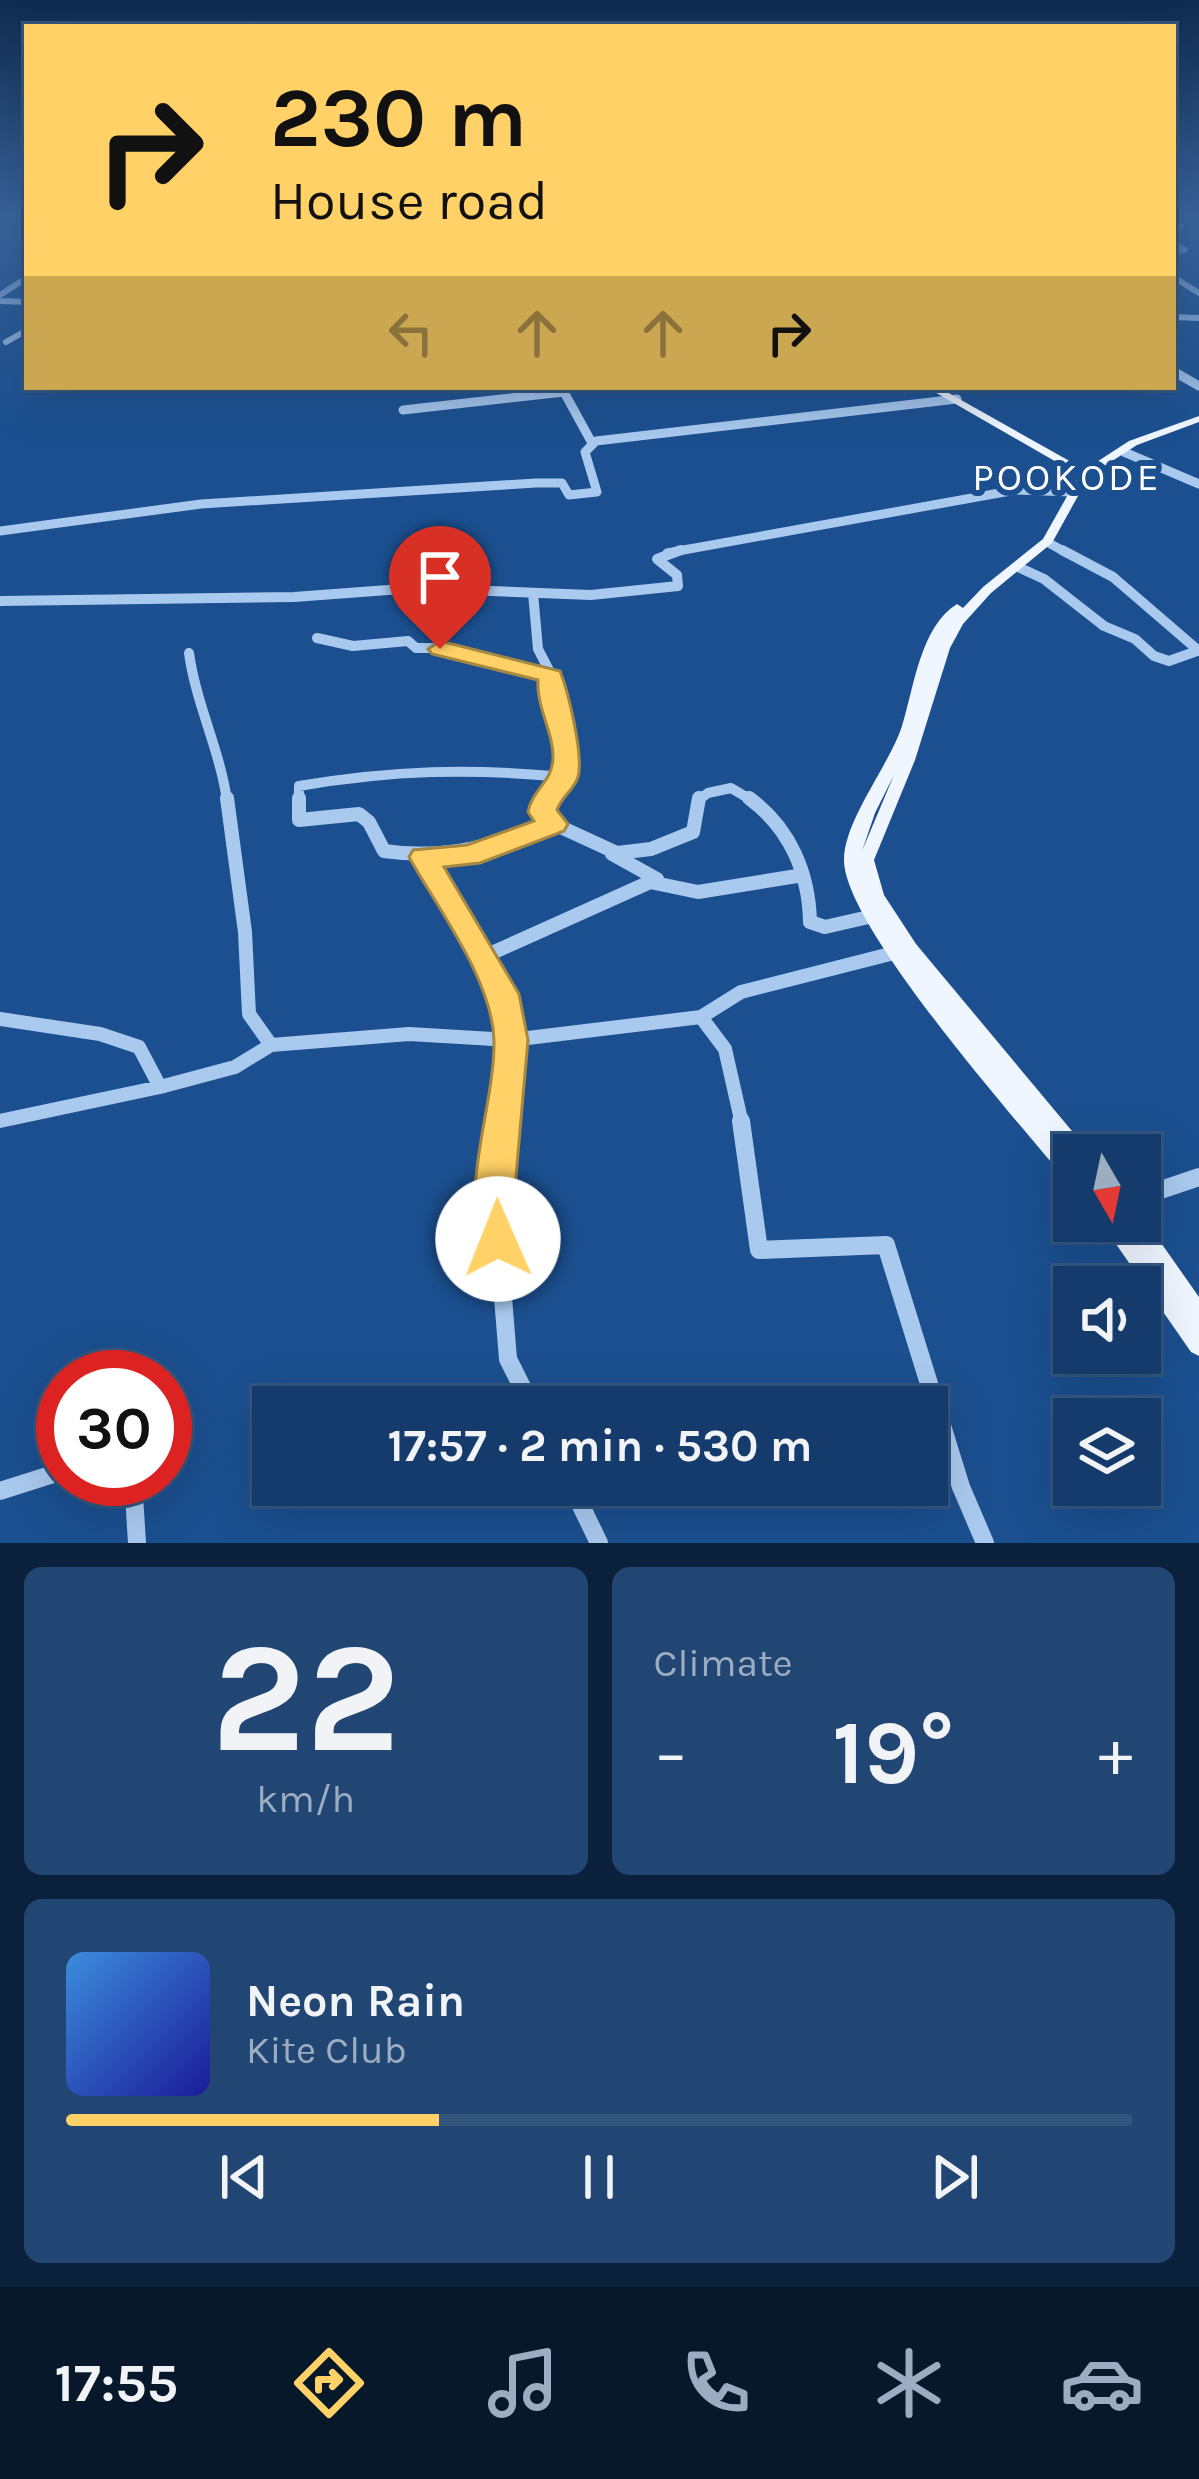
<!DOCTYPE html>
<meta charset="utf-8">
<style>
:root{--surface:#143b6b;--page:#214673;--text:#f1f3f6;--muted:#9dadc1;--line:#33557e;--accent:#ffd166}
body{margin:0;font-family:Karla,sans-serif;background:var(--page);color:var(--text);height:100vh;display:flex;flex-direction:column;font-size:45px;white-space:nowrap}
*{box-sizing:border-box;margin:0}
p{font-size:39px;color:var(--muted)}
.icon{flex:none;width:66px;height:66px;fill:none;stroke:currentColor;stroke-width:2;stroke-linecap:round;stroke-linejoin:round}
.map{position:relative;height:1543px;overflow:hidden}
.drawer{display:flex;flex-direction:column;gap:24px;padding:24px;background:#0b203b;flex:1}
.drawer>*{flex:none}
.hud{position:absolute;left:24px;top:24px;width:1152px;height:366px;border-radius:0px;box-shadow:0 12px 48px #0002,0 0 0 3px var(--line);background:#ffd166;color:#111;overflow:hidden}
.needle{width:78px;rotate:171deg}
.fabs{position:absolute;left:1053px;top:1134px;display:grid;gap:24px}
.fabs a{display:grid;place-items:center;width:108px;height:108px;border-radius:0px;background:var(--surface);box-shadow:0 12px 48px #0002,0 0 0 3px var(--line);font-size:60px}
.speed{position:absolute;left:36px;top:1350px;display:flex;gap:24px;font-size:60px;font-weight:700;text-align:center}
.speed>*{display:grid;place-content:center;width:156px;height:156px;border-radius:50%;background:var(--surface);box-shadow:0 12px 48px #0002,0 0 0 3px var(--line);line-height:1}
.speed .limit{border:18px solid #d22;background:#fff;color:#111}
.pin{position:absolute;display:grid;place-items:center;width:102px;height:102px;color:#fff;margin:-123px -51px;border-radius:50% 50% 50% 0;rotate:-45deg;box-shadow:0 0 12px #0007}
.pin .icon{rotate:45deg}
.me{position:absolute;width:132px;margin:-66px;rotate:359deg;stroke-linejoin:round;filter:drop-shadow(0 0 9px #0008)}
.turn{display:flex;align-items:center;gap:42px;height:252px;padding:0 48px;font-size:54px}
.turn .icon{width:156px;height:156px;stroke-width:2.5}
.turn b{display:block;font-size:84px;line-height:102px}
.lanes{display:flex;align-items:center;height:114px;padding:0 48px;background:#0003;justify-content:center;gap:60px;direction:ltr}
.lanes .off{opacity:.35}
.big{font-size:90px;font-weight:700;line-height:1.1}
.drawer .widget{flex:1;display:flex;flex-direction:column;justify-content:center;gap:18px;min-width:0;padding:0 42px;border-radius:18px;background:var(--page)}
.drawer .dial{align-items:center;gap:0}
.dial b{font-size:156px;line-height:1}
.song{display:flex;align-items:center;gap:36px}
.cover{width:144px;height:144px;border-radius:18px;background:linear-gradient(135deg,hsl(210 70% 55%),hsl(240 70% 35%))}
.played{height:12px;border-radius:6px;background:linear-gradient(90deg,var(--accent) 35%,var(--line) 35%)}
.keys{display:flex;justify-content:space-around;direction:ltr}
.heat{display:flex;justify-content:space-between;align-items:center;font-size:66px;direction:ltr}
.drawer .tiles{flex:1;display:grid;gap:24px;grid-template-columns:1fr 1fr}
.widget:last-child{grid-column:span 2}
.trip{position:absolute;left:252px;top:1386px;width:696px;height:120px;border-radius:0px;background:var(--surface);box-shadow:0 12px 48px #0002,0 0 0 3px var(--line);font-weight:700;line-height:120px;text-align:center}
.menu{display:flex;height:192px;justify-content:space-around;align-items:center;background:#08182b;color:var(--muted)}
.menu .icon{width:84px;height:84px}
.menu .current{color:var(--accent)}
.menu b{font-size:54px;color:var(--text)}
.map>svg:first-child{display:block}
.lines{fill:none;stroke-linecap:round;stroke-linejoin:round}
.minor-far4{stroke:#a9c9ee;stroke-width:6}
.minor-far3{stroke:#a9c9ee;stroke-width:9}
.minor-far2{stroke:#a9c9ee;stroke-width:10}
.minor-far1{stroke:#a9c9ee;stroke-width:14}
.minor{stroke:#a9c9ee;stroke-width:18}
.major{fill:#f0f6ff;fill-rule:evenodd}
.route{fill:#ffd166;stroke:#a68842;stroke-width:3}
.labels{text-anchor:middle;stroke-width:12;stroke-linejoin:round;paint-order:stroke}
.far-quarter-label{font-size:39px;letter-spacing:3px;fill:#fff;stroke:#1b4f8f}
</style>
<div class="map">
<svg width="1199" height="1543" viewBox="0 0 1199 1543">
<rect width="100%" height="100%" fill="#1b4f8f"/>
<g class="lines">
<path class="minor-far4" d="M1173 227H1180
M1173 243 1185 250 1173 251
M1173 277 1199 293
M0 295 20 282
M0 301 27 302
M1173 317 1199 318
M6 342 27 330"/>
<path class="minor-far3" d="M1173 371 1199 386
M403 410 564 392 592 443
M1124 452 1199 484
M0 531 201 504 536 483H562L569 495 597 492 585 452 596 441 957 399
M1047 542 1067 553
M667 553 1016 490 1072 492"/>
<path class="minor-far2" d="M1062 550 1113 577 1199 651
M1018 567 1044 579 1104 626 1135 639 1154 656 1169 661 1197 651
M533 593 538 649 552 676
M0 601 294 597 415 588 591 595 678 586 677 575 657 559 681 550
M189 653C196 704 220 750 227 801
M299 801V786C393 770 470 768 564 777L566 763 552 676 440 648H416L408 641 353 646 317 638
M544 801 564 777
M697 801 708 793 731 788 753 801"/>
<path class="minor-far1" d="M227 798 245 932 249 1014 271 1045 409 1034 511 1040 701 1017 741 992 898 952
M299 798V820L359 814 369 822 384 851C447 860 495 845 554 824L617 853 651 849 693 832 699 798
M545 798 543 812 554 824
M749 798C790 828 809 873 810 922L825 927 873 916
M612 854 657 879
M423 857 502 994 511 1040 502 1124
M483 957 650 882 698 892 803 875
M701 1017 725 1049 742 1124
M0 1019 100 1034 139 1047 160 1087 235 1067 271 1045
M0 1121 160 1087"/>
<path class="minor" d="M503 1121 495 1199 508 1359 532 1407
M741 1121 759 1250 886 1245 961 1487 985 1543
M1140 1197 1199 1177
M133 1479 137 1543
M571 1485 599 1543
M0 1491 63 1471"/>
<path class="major" d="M926 387H938L1082 468 1089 467 1129 441 1199 416V422L1137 445 1089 476 1052 543 991 593 963 624 950 648 915 760 874 860 884 895 916 944 1087 1149 1090 1155H1074V1183L1067 1181C1019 1123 844 926 844 860 844 820 889 766 902 726 914 688 920 627 957 604L963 608 983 587 1043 539 1079 475ZM894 775 862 851 875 813Z
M1140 1213 1199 1297V1356L1191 1352 1100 1221H1140Z"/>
</g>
<linearGradient id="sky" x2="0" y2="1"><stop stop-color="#0f2b4f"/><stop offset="0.5" stop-color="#39639b"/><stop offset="1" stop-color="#39639b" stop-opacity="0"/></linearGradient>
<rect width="1199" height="429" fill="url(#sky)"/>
<path class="route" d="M440 641 560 671C568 691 584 756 578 777 574 790 561 797 557 810L568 824 564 831 480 863 444 867 519 994 528 1040 514 1199 518 1239 512 1252 498 1258 484 1252C458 1193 495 1105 494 1041 493 981 438 909 409 857L413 850 467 845 534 821 528 812C532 790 552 782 553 759 554 733 536 707 538 680L432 654 428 649Z"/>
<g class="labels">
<g class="far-quarter-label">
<text x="1067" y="490">POOKODE</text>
</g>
</g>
</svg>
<div class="fabs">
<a><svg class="needle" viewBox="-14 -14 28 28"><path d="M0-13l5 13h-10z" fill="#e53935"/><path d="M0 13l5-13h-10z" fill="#9dadc1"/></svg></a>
<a><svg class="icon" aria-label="sound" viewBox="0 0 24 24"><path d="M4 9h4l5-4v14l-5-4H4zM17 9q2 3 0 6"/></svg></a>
<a><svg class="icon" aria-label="layers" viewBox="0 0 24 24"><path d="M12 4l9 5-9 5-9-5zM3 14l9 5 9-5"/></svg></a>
</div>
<div class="speed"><div class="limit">30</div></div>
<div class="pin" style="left:440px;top:649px;background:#d93025"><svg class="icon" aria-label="arrive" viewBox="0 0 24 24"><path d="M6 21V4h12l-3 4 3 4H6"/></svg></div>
<svg class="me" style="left:498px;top:1239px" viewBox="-20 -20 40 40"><circle r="19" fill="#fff"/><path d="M0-13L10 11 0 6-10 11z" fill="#ffd166"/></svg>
<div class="trip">17:57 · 2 min · 530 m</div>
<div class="hud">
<div class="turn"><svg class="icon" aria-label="right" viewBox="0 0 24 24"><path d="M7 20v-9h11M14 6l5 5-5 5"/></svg><div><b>230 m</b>House road</div></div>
<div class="lanes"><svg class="icon off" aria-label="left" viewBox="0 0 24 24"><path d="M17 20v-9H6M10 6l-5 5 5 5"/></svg><svg class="icon off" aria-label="ahead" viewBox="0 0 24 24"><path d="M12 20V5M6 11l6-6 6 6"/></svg><svg class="icon off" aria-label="ahead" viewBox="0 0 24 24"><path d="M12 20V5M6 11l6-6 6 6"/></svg><svg class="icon" aria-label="right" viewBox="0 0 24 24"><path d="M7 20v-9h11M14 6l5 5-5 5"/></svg></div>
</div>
</div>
<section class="drawer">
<div class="tiles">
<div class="widget dial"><b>22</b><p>km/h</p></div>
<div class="widget"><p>Climate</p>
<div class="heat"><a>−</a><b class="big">19°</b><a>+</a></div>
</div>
<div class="widget">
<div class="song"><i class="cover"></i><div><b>Neon Rain</b><p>Kite Club</p></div></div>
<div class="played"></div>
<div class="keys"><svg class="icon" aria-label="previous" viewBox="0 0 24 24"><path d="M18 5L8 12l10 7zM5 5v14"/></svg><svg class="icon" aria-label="pause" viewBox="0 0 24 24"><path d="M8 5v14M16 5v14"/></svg><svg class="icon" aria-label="next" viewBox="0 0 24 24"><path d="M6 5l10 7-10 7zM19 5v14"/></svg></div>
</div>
</div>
</section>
<nav class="menu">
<b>17:55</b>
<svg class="icon current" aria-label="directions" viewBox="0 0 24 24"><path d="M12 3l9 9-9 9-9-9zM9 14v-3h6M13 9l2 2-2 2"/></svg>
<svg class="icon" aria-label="music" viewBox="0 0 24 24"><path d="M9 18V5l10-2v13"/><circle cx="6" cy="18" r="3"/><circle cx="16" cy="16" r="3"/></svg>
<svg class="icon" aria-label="phone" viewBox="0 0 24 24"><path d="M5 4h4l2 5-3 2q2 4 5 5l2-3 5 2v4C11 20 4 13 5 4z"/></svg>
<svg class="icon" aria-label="climate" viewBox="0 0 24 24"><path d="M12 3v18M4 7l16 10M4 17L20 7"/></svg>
<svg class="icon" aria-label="car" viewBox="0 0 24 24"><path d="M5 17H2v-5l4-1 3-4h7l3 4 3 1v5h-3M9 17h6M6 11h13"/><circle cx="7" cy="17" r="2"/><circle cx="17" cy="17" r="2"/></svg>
</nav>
